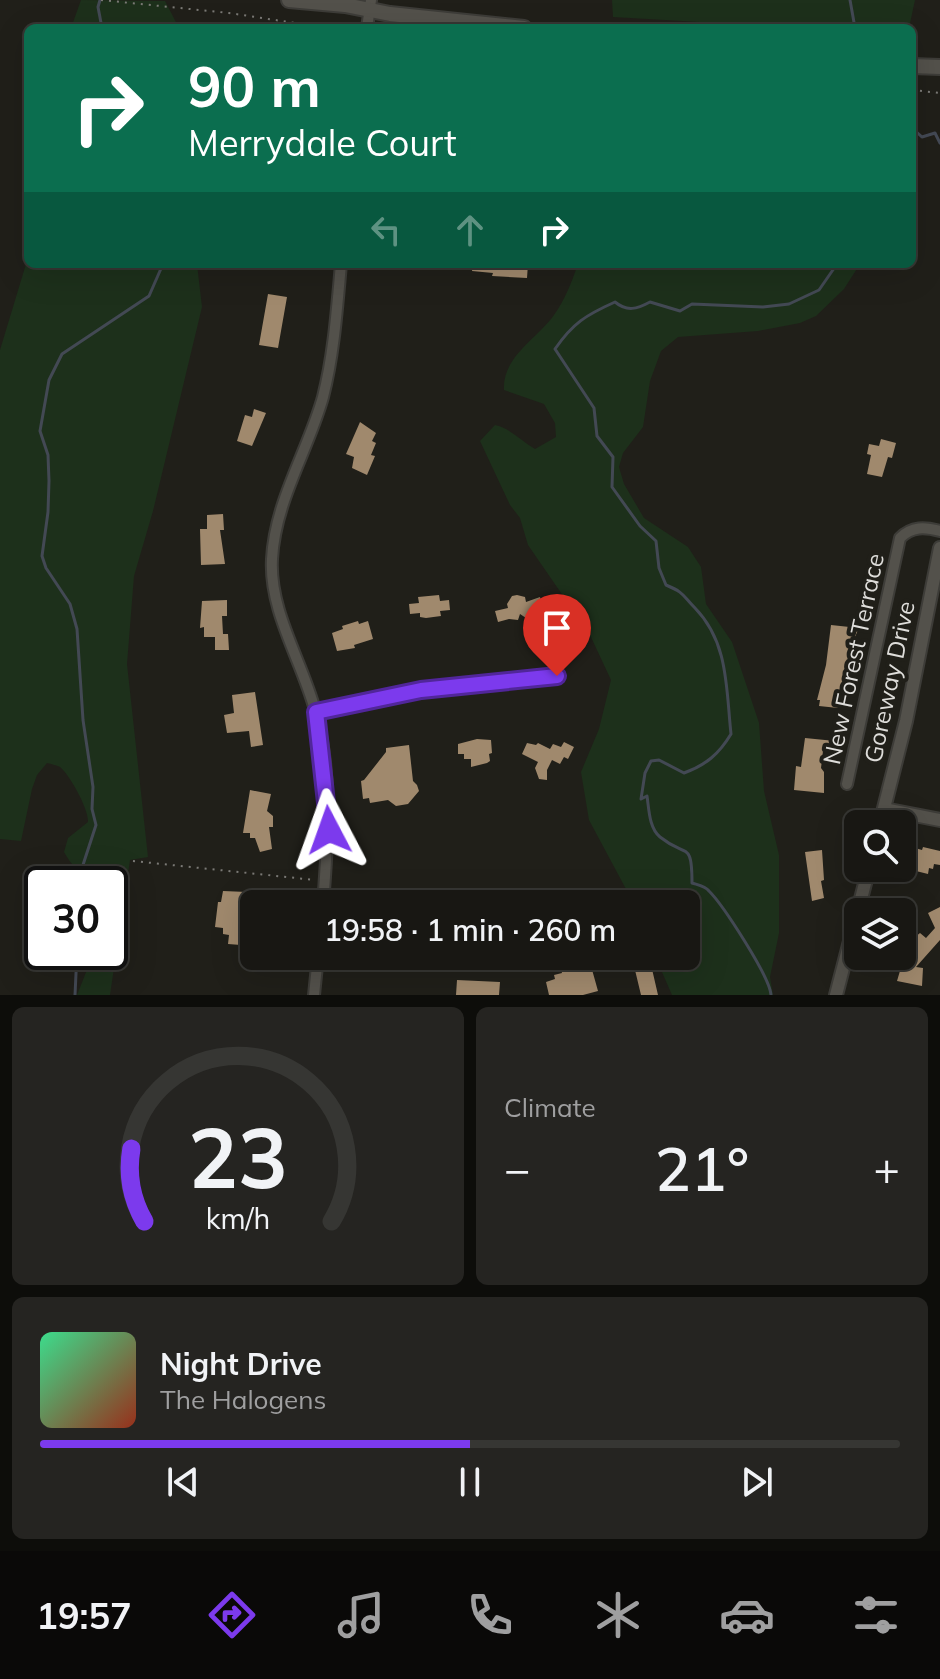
<!DOCTYPE html>
<meta charset="utf-8">
<style>
:root{--surface:#181713;--page:#252421;--text:#f1f3f6;--muted:#9f9fa0;--line:#363633;--accent:#7c3aed}
body{margin:0;font-family:Mulish,sans-serif;background:var(--page);color:var(--text);height:100vh;display:flex;flex-direction:column;font-size:30px;white-space:nowrap}
*{box-sizing:border-box;margin:0}
p{font-size:26px;color:var(--muted)}
.icon{flex:none;width:44px;height:44px;fill:none;stroke:currentColor;stroke-width:2;stroke-linecap:round;stroke-linejoin:round}
.map{position:relative;height:995px;overflow:hidden}
.sheet{display:flex;flex-direction:column;gap:12px;padding:12px;background:#0d0d0a;flex:1}
.sheet>*{flex:none}
.guide{position:absolute;left:24px;top:24px;width:892px;height:244px;border-radius:12px;box-shadow:0 8px 32px #0002,0 0 0 2px var(--line);background:#0b6e4f;color:#fff;overflow:hidden}
.fabs{position:absolute;left:844px;top:810px;display:grid;gap:16px}
.fabs a{display:grid;place-items:center;width:72px;height:72px;border-radius:12px;background:var(--surface);box-shadow:0 8px 32px #0002,0 0 0 2px var(--line);font-size:40px}
.speed{position:absolute;left:24px;top:866px;display:flex;gap:16px;font-size:40px;font-weight:700;text-align:center}
.speed>*{display:grid;place-content:center;width:104px;height:104px;border-radius:50%;background:var(--surface);box-shadow:0 8px 32px #0002,0 0 0 2px var(--line);line-height:1}
.speed .limit{border:4px solid #111;border-radius:12px;background:#fff;color:#111}
.pin{position:absolute;display:grid;place-items:center;width:68px;height:68px;color:#fff;margin:-82px -34px;border-radius:50% 50% 50% 0;rotate:-45deg;box-shadow:0 0 8px #0007}
.pin .icon{rotate:45deg}
.me{position:absolute;width:88px;margin:-44px;rotate:356deg;stroke-linejoin:round;filter:drop-shadow(0 0 6px #0008)}
.turn{display:flex;align-items:center;gap:28px;height:168px;padding:0 32px;font-size:36px}
.turn .icon{width:104px;height:104px;stroke-width:2.5}
.turn b{display:block;font-size:56px;line-height:68px}
.lanes{display:flex;align-items:center;height:76px;padding:0 32px;background:#0003;justify-content:center;gap:40px;direction:ltr}
.lanes .off{opacity:.35}
.big{font-size:60px;font-weight:600;line-height:1.1}
.sheet .tile{flex:1;display:flex;flex-direction:column;justify-content:center;gap:12px;min-width:0;padding:0 28px;border-radius:12px;background:var(--page)}
.sheet .dial{align-items:center;gap:0}
.dial svg{height:208px;overflow:visible;fill:none;stroke:var(--line);stroke-width:7;stroke-linecap:round;text-anchor:middle}
.dial text{fill:var(--text);stroke:none}
.song{display:flex;align-items:center;gap:24px}
.cover{width:96px;height:96px;border-radius:12px;background:linear-gradient(135deg,hsl(150 70% 55%),hsl(10 70% 35%))}
.played{height:8px;border-radius:4px;background:linear-gradient(90deg,var(--accent) 50%,var(--line) 50%)}
.keys{display:flex;justify-content:space-around;direction:ltr}
.heat{display:flex;justify-content:space-between;align-items:center;font-size:44px;direction:ltr}
.sheet .tiles{flex:1;display:grid;gap:12px;grid-template-columns:1fr 1fr}
.tile:last-child{grid-column:span 2}
.trip{position:absolute;left:240px;top:890px;width:460px;height:80px;border-radius:12px;background:var(--surface);box-shadow:0 8px 32px #0002,0 0 0 2px var(--line);font-weight:600;line-height:80px;text-align:center}
.dock{display:flex;height:128px;justify-content:space-around;align-items:center;background:#0a0908;color:var(--muted)}
.dock .icon{width:56px;height:56px}
.dock .current{color:var(--accent)}
.dock b{font-size:36px;color:var(--text)}
.map>svg:first-child{display:block}
.green{fill:#1d301b}
.lines{fill:none;stroke-linecap:round;stroke-linejoin:round}
.stream{stroke:#434954;stroke-width:3}
.building{fill:#a0896d}
.minor-casing{stroke:#3d3c38;stroke-width:14}
.tertiary-casing{stroke:#3d3c38;stroke-width:16}
.secondary-casing{stroke:#3d3c38;stroke-width:18}
.path{stroke:#7b7a76;stroke-width:2;stroke-dasharray:2 6;stroke-linecap:butt}
.minor{stroke:#53514b;stroke-width:10}
.tertiary{stroke:#53514b;stroke-width:12}
.secondary{stroke:#53514b;stroke-width:14}
.route-casing{stroke:#51269a;stroke-width:20}
.route{stroke:#7c3aed;stroke-width:14}
.labels{text-anchor:middle;stroke-width:8;stroke-linejoin:round;paint-order:stroke}
.street-label{font-size:24px;fill:#deddda;stroke:#201f19}
</style>
<div class="map">
<svg width="940" height="995" viewBox="0 0 940 995">
<rect width="100%" height="100%" fill="#201f19"/>
<path class="green" d="M81 0 165 1 179 28H71Z
M612 0H915L909 28H805L613 17Z
M28 240V264H197L202 307 153 511 134 576 127 664 148 857 130 860 110 995H77L94 952H110V884C89 884 74 870 64 852L68 838 88 822C89 810 70 775 60 767 59 766 48 763 47 763L37 775 32 789 21 841 0 839V350L26 264Z
M578 264H860L844 289 816 316 800 323 758 331 678 337 661 351 650 381 643 427 623 453 619 467 624 484 644 518 688 547 701 567 706 604 732 642 759 723 764 791 779 855V933L770 977 773 995H672L655 956H686V904H634L589 820 581 772 599 729 611 680 590 635 528 545 520 518 510 505 480 441 495 425C510 428 521 441 535 449L556 437 555 423 544 404 504 390C502 357 537 339 554 315 565 300 572 281 578 264Z"/>
<g class="lines">
<path class="stream" d="M100 0 98 7 102 28
M850 0 855 28
M912 128 922 137 935 133 940 143
M80 884 81 871 96 825 92 809 93 787 83 720 77 629 70 604 46 568 42 556 48 512 49 481 48 455 40 431 49 380 62 354 149 296 163 264
M75 995 77 952
M771 995C770 977 723 905 709 891 705 886 698 885 692 883 692 840 686 858 660 837 649 828 649 809 647 796L641 799 645 773 651 761 659 760 684 773C706 765 719 754 731 734 726 689 729 643 695 608 682 595 685 593 666 585L659 568 656 541 640 526 612 487 613 457 597 436 594 408 555 349C573 323 586 315 615 302 627 312 637 309 650 302L680 311 692 304 763 307 789 304 819 290 837 264"/>
</g>
<path class="building" d="M473 264H528L527 278 492 276 493 273 472 271Z
M268 294 287 297 278 348 259 345Z
M254 409 266 413 252 446 237 441 245 415 252 417Z
M360 422 376 433 372 441 376 443 371 455 375 456 367 475 352 468 354 457 346 454Z
M881 439 896 443 892 458 888 457 882 477 867 474 871 455 867 454 869 444 879 446Z
M223 514 224 530H220L225 564 201 565 200 529H207V515Z
M439 595 440 601 449 600 450 610 440 611 441 616 426 618 420 617V613L410 614 409 604 419 603 418 597Z
M517 595 525 597 526 602 540 597 543 608 532 611 526 618 520 614 518 620 509 619 498 622 495 611 508 608 507 604 512 596Z
M227 600V616H222L223 634H228L229 650H215V637H204V627L200 628 202 601Z
M358 621 359 624 368 621 373 639 354 645 355 648 337 651 332 633 343 629 342 626Z
M831 625 859 628 854 639 850 640 849 666 838 708 819 706 820 700H817L826 665Z
M255 692 263 745 251 747 249 731 227 733 224 715 234 713 232 695Z
M805 738 835 741 826 747V752L823 751 821 768 824 772V793L794 790 796 766 801 767Z
M477 739 491 740 492 753 489 754 490 761 487 763 471 767V759H464V754H458V744Z
M564 742 574 747 568 759 564 757 560 764 552 760 547 770V780L539 779 535 768 538 762 522 754 527 743 536 745 538 743 550 749 553 744 561 747Z
M409 745 413 781 417 785 419 791 408 804 396 806 388 800 370 803 369 798 363 799 361 781 364 780 386 752V748Z
M250 790 271 794 267 811 273 816V827H269L272 849 260 852 255 838H250V833H243Z
M923 847 940 851V865L934 864 933 869 929 868 928 874 912 870 915 848 922 850Z
M822 850 824 880 821 881 824 898 812 901 805 852Z
M223 891 247 892 241 945 228 944 229 935 223 934V928L215 927 218 902H221Z
M940 907V940L916 967 923 968 922 986 897 981 902 964V948L920 933 926 938 935 928 928 913Z
M646 963 652 969 658 995H641L635 970 639 964Z
M571 966 572 971 591 966 598 991 583 995H549L546 982 555 979 554 975 562 973 561 969Z
M457 980 500 982 499 995H456Z"/>
<g class="lines">
<g class="minor-casing">
<path id="minor" d="M367 28 371 0
M316 712 421 690 557 676
M847 784 900 538C912 526 925 527 940 531
M323 904C328 840 333 773 315 710 302 661 269 611 272 559 275 501 308 451 323 397 334 354 337 308 341 264
M314 995 318 956"/>
</g>
<g class="tertiary-casing">
<path id="tertiary" d="M884 809 940 820
M880 824 906 721 940 548
M836 995 869 868"/>
</g>
<g class="secondary-casing">
<path id="secondary" d="M289 0 345 5 390 14 524 28
M912 66 940 67"/>
</g>
<path class="path" d="M101 0 229 13 328 28
M912 90 940 93
M133 861 315 880"/>
<use href="#minor" class="minor"/>
<use href="#tertiary" class="tertiary"/>
<use href="#secondary" class="secondary"/>
</g>
<g class="lines">
<g class="route-casing">
<path id="route" d="M329 830 316 712 421 690 557 676"/>
</g>
<use href="#route" class="route"/>
</g>
<g class="labels">
<g class="street-label">
<text transform="translate(854 659) rotate(-78)" y="8">New Forest Terrace</text>
<text transform="translate(890 682) rotate(-78)" y="8">Goreway Drive</text>
</g>
</g>
</svg>
<div class="fabs">
<a><svg class="icon" aria-label="search" viewBox="0 0 24 24"><circle cx="10" cy="10" r="6"/><path d="M15 15l6 6"/></svg></a>
<a><svg class="icon" aria-label="layers" viewBox="0 0 24 24"><path d="M12 4l9 5-9 5-9-5zM3 14l9 5 9-5"/></svg></a>
</div>
<div class="speed"><div class="limit">30</div></div>
<div class="pin" style="left:557px;top:676px;background:#d93025"><svg class="icon" aria-label="arrive" viewBox="0 0 24 24"><path d="M6 21V4h12l-3 4 3 4H6"/></svg></div>
<svg class="me" style="left:329px;top:830px" viewBox="-20 -20 40 40"><path d="M0-17L14 15 0 8-14 15z" fill="#7c3aed" stroke="#fff" stroke-width="4"/></svg>
<div class="trip">19:58 · 1 min · 260 m</div>
<div class="guide">
<div class="turn"><svg class="icon" aria-label="right" viewBox="0 0 24 24"><path d="M7 20v-9h11M14 6l5 5-5 5"/></svg><div><b>90 m</b>Merrydale Court</div></div>
<div class="lanes"><svg class="icon off" aria-label="left" viewBox="0 0 24 24"><path d="M17 20v-9H6M10 6l-5 5 5 5"/></svg><svg class="icon off" aria-label="ahead" viewBox="0 0 24 24"><path d="M12 20V5M6 11l6-6 6 6"/></svg><svg class="icon" aria-label="right" viewBox="0 0 24 24"><path d="M7 20v-9h11M14 6l5 5-5 5"/></svg></div>
</div>
</div>
<section class="sheet">
<div class="tiles">
<div class="tile dial"><svg viewBox="0 0 100 80">
<path d="M14 69A42 42 0 1 1 86 69"/>
<path d="M14 69A42 42 0 0 1 9 41" stroke="#7c3aed"/>
<text x="50" y="56" font-size="32" font-weight="700">23</text>
<text x="50" y="72" font-size="11">km/h</text>
</svg></div>
<div class="tile"><p>Climate</p>
<div class="heat"><a>−</a><b class="big">21°</b><a>+</a></div>
</div>
<div class="tile">
<div class="song"><i class="cover"></i><div><b>Night Drive</b><p>The Halogens</p></div></div>
<div class="played"></div>
<div class="keys"><svg class="icon" aria-label="previous" viewBox="0 0 24 24"><path d="M18 5L8 12l10 7zM5 5v14"/></svg><svg class="icon" aria-label="pause" viewBox="0 0 24 24"><path d="M8 5v14M16 5v14"/></svg><svg class="icon" aria-label="next" viewBox="0 0 24 24"><path d="M6 5l10 7-10 7zM19 5v14"/></svg></div>
</div>
</div>
</section>
<nav class="dock">
<b>19:57</b>
<svg class="icon current" aria-label="directions" viewBox="0 0 24 24"><path d="M12 3l9 9-9 9-9-9zM9 14v-3h6M13 9l2 2-2 2"/></svg>
<svg class="icon" aria-label="music" viewBox="0 0 24 24"><path d="M9 18V5l10-2v13"/><circle cx="6" cy="18" r="3"/><circle cx="16" cy="16" r="3"/></svg>
<svg class="icon" aria-label="phone" viewBox="0 0 24 24"><path d="M5 4h4l2 5-3 2q2 4 5 5l2-3 5 2v4C11 20 4 13 5 4z"/></svg>
<svg class="icon" aria-label="climate" viewBox="0 0 24 24"><path d="M12 3v18M4 7l16 10M4 17L20 7"/></svg>
<svg class="icon" aria-label="car" viewBox="0 0 24 24"><path d="M5 17H2v-5l4-1 3-4h7l3 4 3 1v5h-3M9 17h6M6 11h13"/><circle cx="7" cy="17" r="2"/><circle cx="17" cy="17" r="2"/></svg>
<svg class="icon" aria-label="filters" viewBox="0 0 24 24"><path d="M4 7h16M4 17h16"/><circle cx="9" cy="7" r="2"/><circle cx="15" cy="17" r="2"/></svg>
</nav>
